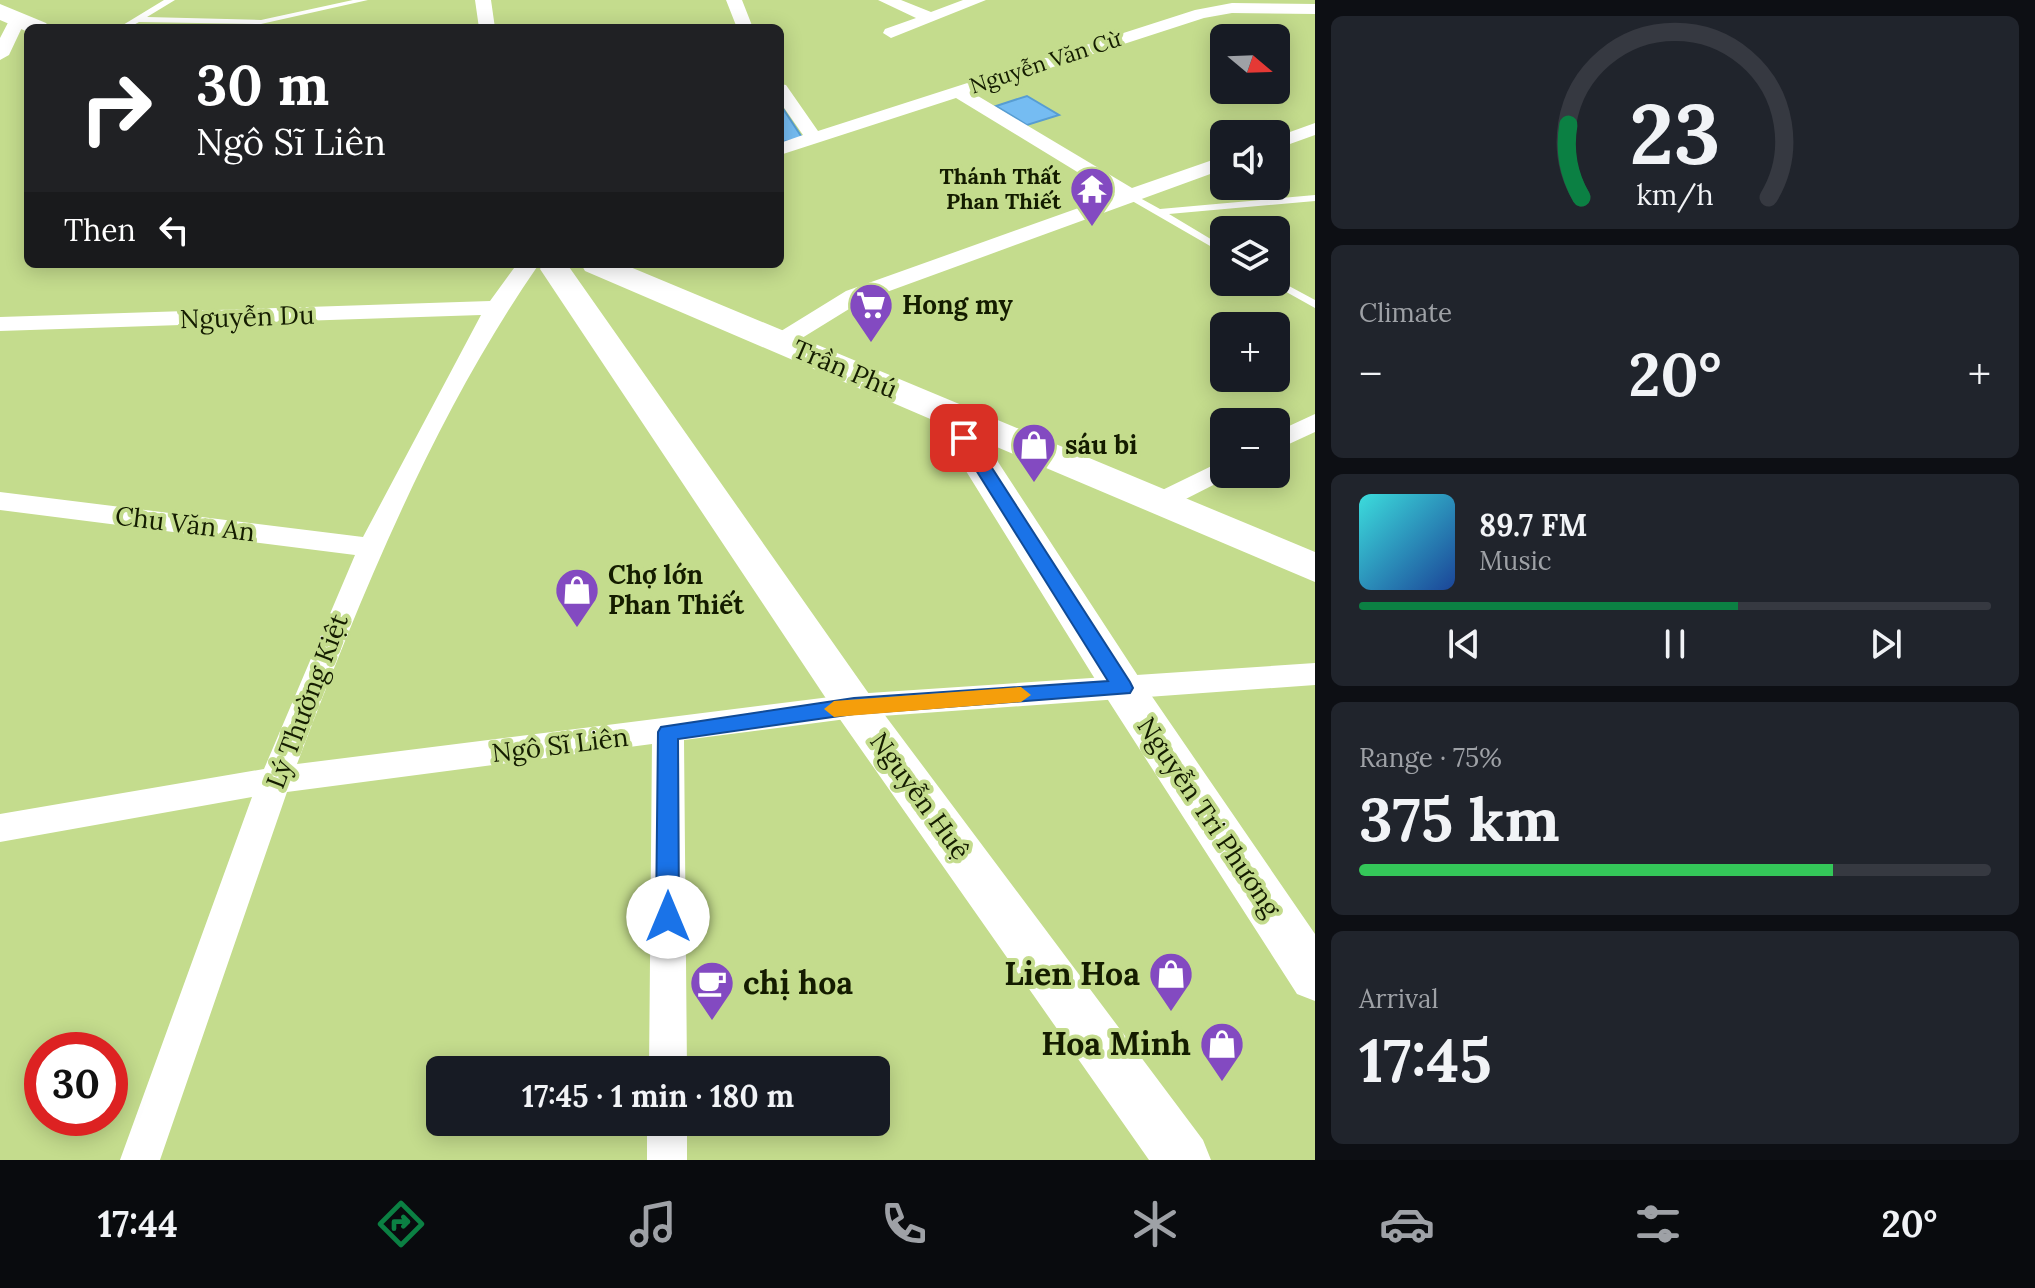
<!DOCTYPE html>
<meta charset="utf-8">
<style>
:root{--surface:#171b24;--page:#20242c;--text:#f1f3f6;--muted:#9ea1a6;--line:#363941;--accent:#0b8043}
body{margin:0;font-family:Lora,serif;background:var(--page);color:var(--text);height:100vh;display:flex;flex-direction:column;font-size:30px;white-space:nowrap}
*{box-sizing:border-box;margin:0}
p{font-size:26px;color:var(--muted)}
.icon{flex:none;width:44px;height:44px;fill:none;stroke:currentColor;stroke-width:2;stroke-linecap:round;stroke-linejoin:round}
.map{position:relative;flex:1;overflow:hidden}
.sheet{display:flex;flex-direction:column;gap:16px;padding:16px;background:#0d0f14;width:720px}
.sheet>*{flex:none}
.banner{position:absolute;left:24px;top:24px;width:760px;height:244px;border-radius:12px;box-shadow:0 4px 20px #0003;background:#202124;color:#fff;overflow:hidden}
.needle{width:52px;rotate:109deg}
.buttons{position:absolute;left:1210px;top:24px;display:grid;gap:16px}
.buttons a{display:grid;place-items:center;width:80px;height:80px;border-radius:12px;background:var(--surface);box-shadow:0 4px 20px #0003;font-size:40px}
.speed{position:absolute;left:24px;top:1032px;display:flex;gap:16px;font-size:40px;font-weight:700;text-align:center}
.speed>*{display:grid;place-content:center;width:104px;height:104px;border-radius:50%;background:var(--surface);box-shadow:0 4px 20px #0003;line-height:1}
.speed .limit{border:12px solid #d22;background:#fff;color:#111}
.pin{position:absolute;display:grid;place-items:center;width:68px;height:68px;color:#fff;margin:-34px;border-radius:16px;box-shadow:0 4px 12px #0006}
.me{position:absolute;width:88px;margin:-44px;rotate:0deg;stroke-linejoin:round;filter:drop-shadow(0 0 6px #0008)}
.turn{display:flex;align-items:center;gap:28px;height:168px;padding:0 40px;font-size:36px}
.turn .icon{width:104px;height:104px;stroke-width:2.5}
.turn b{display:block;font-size:56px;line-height:68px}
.then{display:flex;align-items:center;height:76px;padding:0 40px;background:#0003;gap:16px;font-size:30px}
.big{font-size:60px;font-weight:700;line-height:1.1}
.sheet .card{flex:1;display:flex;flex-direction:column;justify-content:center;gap:12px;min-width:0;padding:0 28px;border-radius:12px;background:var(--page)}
.sheet .dial{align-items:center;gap:0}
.dial svg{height:208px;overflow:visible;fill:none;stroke:var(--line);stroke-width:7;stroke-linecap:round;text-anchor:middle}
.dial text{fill:var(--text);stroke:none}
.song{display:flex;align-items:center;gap:24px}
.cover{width:96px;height:96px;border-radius:12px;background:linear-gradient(135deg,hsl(180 70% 55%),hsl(220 70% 35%))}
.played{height:8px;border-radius:4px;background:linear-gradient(90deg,var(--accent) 60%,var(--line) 60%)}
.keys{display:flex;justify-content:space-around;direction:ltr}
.heat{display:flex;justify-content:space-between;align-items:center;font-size:44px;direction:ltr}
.charge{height:12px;border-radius:6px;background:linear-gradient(90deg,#34c759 75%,var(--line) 0)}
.trip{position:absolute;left:426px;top:1056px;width:464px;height:80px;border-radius:12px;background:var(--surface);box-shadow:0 4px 20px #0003;font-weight:700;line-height:80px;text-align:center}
.tab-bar{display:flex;height:128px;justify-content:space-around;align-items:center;background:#090b0e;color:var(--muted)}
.tab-bar .icon{width:56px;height:56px}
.tab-bar .current{color:var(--accent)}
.tab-bar b{font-size:36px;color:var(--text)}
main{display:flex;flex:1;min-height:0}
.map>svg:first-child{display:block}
.building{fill:#75bcf2;stroke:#579dd2;stroke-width:2}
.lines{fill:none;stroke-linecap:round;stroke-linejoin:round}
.lane{fill:#fff;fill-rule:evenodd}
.street{fill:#fff;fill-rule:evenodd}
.secondary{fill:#fff;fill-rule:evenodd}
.route{fill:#1a73e8;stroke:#114b97;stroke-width:2}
.slow{fill:#f59e0b}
.labels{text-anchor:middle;stroke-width:8;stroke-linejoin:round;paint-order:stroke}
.far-street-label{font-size:22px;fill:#141c00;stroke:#c4dc8d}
.far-poi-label{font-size:22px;font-weight:bold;fill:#141c00;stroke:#c4dc8d;text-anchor:end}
.poi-label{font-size:26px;font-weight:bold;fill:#141c00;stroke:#c4dc8d;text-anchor:start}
.street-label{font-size:26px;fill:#141c00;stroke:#c4dc8d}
.near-poi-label{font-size:32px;font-weight:bold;fill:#141c00;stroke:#c4dc8d;text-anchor:end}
</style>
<main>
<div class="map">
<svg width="1315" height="1160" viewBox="0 0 1315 1160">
<rect width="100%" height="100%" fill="#c4dc8d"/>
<path class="building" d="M1027 96 1059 115 1027 125 996 106Z
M780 104 803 139 780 142Z"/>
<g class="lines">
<path class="lane" d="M164 0H175L147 17 261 20 353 0H368L261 24 139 22 128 28H118Z
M1131 193 1160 209 1315 195V201L1169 214 1224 247V254L1127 198 1126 196Z
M1276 279 1315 300V308L1272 284 1271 282H1276Z"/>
<path class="street" d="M475 0H491L495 28H479Z
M726 0H742L753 28H737Z
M878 0H901L931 12 963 0H986L891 38 883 33 885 29 916 18Z
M1232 3 1315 4V14L1232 13 1204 18 973 93 1132 188 1224 156V169L862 301 789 346H773L769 341 773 336 846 291 1115 195 956 98 780 155V143L803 135 780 102V84L786 85 818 131 1195 10Z
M18 14 26 19 9 55 0 60V38L12 15Z
M1315 123V135L1276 149V137Z
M517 264 537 267C434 416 361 595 297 764L854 694 1315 663V685L854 718 684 740 687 1070H649L652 744 287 792 160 1160H120L252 797 0 842V814L264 769 355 555 0 510V492L363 537 481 315 0 331V317L490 301Z
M1315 414V432L1276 450V432Z
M1224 460V474L1233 475 1168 508H1150L1146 502 1150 496Z
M647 1122H687V1160H647Z"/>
<path class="secondary" d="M0 4 46 23 50 28H28V32L0 20Z
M543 264H567L869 694 1203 1140 1211 1160H1149L839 718 540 269Z
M581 264H623L1315 552V582L985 442 1138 676 1315 934V1001L1297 994 1108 700 935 421 585 271Z"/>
</g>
<path class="route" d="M964 433 970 434 1130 682 1133 688 1130 693 854 714 678 739 679 917 676 924 668 927 660 924 656 917 658 732 661 727 854 698 1108 681 956 438Z"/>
<path class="slow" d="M1021 687 1031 695 1021 702 834 717 824 709 834 701Z"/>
<defs>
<g id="temple-pin" transform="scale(2.3)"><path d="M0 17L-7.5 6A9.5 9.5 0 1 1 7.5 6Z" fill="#834ac1" stroke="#c4dc8d"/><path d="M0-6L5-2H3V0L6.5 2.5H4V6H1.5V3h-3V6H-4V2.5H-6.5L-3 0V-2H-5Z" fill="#fff"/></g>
<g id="supermarket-pin" transform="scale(2.3)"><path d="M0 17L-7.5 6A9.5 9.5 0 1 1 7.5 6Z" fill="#834ac1" stroke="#c4dc8d"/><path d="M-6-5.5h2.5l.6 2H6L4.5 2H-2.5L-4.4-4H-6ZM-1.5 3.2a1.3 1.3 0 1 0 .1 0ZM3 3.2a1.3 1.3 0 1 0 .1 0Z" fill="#fff"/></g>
<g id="shop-pin" transform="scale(2.3)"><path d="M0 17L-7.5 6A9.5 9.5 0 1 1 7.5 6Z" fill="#834ac1" stroke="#c4dc8d"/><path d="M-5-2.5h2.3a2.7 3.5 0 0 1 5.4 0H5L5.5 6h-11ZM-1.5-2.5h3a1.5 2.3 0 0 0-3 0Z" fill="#fff"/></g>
<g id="cafe-pin" transform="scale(2.3)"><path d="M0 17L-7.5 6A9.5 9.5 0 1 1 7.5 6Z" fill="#834ac1" stroke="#c4dc8d"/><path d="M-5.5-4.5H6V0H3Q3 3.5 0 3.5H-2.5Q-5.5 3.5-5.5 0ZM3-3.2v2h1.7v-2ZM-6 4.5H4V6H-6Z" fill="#fff"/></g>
</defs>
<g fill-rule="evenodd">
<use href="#temple-pin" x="1092" y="189"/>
<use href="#supermarket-pin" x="871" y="305"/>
<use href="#shop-pin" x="1034" y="445"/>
<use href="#shop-pin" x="577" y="590"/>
<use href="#shop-pin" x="1171" y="974"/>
<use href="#cafe-pin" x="712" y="983"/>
<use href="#shop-pin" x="1222" y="1044"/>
</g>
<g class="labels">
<g class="far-street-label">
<text transform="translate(1045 62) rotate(-18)" y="8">Nguyễn Văn Cừ</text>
</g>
<g class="far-poi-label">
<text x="1061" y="184">Thánh Thất<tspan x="1061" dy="25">Phan Thiết</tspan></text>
</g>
<g class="poi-label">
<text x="902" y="314">Hong my</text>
<text x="1065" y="454">sáu bi</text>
<text x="608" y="584">Chợ lớn<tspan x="608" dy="30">Phan Thiết</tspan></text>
</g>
<g class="street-label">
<text transform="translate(247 317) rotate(-2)" y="9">Nguyễn Du</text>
<text transform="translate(845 369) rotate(23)" y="9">Trần Phú</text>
<text transform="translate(185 524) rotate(7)" y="9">Chu Văn An</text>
<text transform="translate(307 701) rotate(-69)" y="9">Lý Thường Kiệt</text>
<text transform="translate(560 745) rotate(-7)" y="9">Ngô Sĩ Liên</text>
<text transform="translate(920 796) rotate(54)" y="9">Nguyễn Huệ</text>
<text transform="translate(1209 817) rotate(56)" y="9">Nguyễn Tri Phương</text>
</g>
<g class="near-poi-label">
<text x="1140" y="985">Lien Hoa</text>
<text x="743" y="994" text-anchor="start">chị hoa</text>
<text x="1191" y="1055">Hoa Minh</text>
</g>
</g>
</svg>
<div class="buttons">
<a><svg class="needle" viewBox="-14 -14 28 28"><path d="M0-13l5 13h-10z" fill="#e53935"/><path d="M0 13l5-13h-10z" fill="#9ea1a6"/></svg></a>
<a><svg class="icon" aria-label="sound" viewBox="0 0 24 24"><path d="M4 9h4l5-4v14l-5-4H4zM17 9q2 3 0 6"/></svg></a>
<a><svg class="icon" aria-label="layers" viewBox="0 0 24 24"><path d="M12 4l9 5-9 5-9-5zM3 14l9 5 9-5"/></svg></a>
<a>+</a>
<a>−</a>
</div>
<div class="speed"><div class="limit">30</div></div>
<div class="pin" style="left:964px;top:438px;background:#d93025"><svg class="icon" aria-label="arrive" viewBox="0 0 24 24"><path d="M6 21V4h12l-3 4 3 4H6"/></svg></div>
<svg class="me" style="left:668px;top:917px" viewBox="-20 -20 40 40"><circle r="19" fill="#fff"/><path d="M0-13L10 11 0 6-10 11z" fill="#1a73e8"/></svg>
<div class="trip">17:45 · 1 min · 180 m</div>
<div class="banner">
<div class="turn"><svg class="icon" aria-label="right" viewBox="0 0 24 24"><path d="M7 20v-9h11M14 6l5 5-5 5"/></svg><div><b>30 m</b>Ngô Sĩ Liên</div></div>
<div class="then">Then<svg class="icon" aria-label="left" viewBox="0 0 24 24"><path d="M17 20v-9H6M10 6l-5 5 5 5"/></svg></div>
</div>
</div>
<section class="sheet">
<div class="card dial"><svg viewBox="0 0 100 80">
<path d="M14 69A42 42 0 1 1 86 69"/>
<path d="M14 69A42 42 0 0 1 9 41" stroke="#0b8043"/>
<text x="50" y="56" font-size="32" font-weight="700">23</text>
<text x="50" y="72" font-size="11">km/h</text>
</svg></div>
<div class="card"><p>Climate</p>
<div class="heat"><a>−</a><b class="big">20°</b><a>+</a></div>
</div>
<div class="card">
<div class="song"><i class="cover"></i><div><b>89.7 FM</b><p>Music</p></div></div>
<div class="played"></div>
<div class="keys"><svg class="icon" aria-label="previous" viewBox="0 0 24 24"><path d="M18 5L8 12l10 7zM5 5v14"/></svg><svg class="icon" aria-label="pause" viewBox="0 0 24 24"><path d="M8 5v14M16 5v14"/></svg><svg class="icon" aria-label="next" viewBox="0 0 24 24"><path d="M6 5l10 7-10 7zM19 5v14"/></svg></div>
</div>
<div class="card"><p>Range · 75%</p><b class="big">375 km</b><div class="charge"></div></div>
<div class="card"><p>Arrival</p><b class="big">17:45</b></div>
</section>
</main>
<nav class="tab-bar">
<b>17:44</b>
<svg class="icon current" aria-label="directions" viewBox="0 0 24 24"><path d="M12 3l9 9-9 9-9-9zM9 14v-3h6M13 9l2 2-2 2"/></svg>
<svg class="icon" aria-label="music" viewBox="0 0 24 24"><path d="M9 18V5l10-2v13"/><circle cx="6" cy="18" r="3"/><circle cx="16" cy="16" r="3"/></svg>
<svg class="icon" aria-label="phone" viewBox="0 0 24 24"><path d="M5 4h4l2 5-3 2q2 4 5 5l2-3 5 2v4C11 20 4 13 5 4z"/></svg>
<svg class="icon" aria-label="climate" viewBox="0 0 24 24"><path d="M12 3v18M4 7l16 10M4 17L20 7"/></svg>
<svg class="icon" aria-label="car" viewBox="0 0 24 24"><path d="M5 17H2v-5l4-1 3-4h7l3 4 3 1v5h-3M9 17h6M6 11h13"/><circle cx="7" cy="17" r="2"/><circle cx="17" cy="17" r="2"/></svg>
<svg class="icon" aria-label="filters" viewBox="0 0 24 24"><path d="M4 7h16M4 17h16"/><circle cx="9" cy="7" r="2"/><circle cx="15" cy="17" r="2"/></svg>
<b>20°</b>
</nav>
